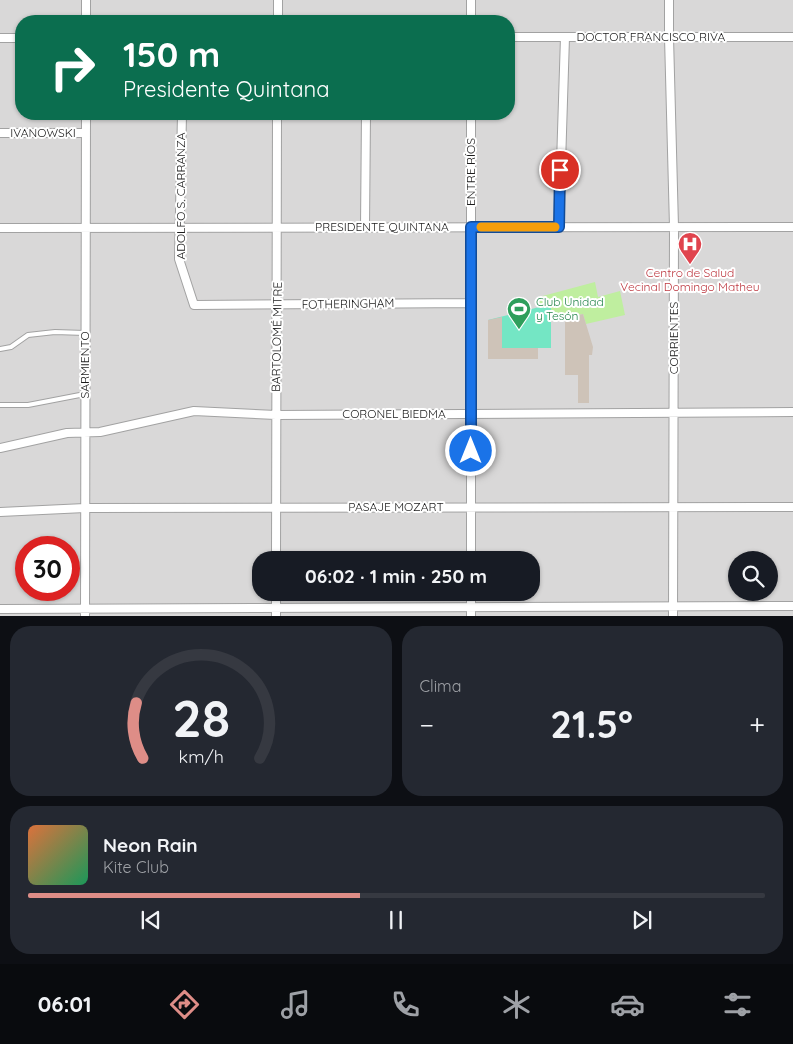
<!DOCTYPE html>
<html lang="es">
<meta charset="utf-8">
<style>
:root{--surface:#171b24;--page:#242831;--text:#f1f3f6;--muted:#9ea1a6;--line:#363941;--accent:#de8d87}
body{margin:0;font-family:Quicksand,sans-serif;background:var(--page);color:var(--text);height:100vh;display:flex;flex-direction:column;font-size:19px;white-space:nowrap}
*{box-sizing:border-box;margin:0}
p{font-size:16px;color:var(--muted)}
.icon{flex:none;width:28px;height:28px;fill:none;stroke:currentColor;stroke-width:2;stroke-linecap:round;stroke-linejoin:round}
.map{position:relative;height:616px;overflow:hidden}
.side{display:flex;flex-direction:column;gap:10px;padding:10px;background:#0d0f14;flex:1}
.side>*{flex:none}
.top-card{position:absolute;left:15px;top:15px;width:500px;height:105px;border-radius:20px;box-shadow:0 1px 4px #0004;background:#0b6e4f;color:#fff;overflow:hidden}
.controls{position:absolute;left:728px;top:551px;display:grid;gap:10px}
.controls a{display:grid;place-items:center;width:50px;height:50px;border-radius:50%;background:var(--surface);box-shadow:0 1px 4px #0004;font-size:25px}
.speed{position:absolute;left:15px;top:536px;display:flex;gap:10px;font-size:25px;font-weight:700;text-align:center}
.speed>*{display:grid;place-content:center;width:65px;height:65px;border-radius:50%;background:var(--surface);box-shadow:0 1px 4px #0004;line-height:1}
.speed .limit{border:8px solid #d22;background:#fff;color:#111}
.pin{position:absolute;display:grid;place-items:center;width:42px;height:42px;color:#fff;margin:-21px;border:2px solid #fff;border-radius:50%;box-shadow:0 1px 5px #0007}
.me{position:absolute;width:55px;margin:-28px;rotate:0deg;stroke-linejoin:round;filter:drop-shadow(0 0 4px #0008)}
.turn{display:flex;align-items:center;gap:18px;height:105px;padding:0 25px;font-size:22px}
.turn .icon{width:65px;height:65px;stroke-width:2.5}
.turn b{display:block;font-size:35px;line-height:42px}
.big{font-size:38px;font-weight:700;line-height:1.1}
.side .widget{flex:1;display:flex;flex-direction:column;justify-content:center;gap:8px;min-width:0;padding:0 18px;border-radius:20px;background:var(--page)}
.side .dial{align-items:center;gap:0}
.dial svg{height:130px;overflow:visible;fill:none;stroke:var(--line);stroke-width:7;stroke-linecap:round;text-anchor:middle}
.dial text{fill:var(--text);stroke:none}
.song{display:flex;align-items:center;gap:15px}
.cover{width:60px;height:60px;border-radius:8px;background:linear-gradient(135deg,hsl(20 70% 55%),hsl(150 70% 35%))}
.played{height:5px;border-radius:2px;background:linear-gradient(90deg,var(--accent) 45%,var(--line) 45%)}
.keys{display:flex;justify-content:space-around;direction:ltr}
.heat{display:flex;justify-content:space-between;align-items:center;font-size:28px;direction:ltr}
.side .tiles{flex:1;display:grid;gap:10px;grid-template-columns:1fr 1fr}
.widget:last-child{grid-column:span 2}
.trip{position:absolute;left:252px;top:551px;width:288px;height:50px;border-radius:20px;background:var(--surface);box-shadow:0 1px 4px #0004;font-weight:700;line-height:50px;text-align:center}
.tab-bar{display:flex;height:80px;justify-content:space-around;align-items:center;background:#090b0e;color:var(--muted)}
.tab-bar .icon{width:35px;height:35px}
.tab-bar .on{color:var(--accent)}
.tab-bar b{font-size:22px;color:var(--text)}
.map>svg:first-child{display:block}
.residential{fill:#d9d8d8;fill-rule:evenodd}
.grass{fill:#bfee9f}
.pitch{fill:#74e6c4}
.building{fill:#cec3b8}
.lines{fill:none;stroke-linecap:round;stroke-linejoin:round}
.lane-casing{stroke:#a2a2a2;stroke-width:6}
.street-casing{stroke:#a2a2a2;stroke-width:10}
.lane{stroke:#fff;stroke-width:4}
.street{stroke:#fff;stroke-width:8}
.route-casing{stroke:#114b97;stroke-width:12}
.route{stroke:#1a73e8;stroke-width:9}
.slow{stroke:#f59e0b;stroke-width:9}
.labels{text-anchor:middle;stroke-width:4;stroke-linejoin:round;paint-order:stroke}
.street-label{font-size:12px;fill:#1b1b1b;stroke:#fff}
.health-label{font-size:12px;fill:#be3a42;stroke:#fff}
.leisure-label{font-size:12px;fill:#27864d;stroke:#fff;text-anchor:start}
</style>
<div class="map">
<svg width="793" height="617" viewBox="0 0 793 617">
<rect width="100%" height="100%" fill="#eeeadf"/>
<path class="residential" d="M0 0H793V616H0ZM21 21H509V114H21ZM26 548H69V590H26ZM261 560H531V592H261ZM736 560H769V592H736Z"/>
<path class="grass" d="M595 282 598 297 620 291 625 315 586 324 583 314 551 321V304L539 307V297Z"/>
<path class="pitch" d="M551 304V348H538V359H488V320Z"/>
<path class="building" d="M583 314 593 347 592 355H589V403H578V375H565V318Z
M502 317V348H538V359H488V320Z"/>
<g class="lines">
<g class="lane-casing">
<path id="lane" d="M0 349 11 347 28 335 55 332 85 333
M0 405H28L85 394"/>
</g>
<g class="street-casing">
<path id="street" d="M669 0V37L674 227 673 617
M86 21V0
M278 21V0
M471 21V0
M509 37H793
M0 38H21
M182 114 179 259 194 305 471 303
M0 133H86
M365 227 366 114
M559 227 565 37
M0 228 793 227
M0 448 67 433 100 432 194 411 276 415 793 412
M0 512 85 508 793 507
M276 560 277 114
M471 560V114
M0 609 793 606
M85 617 86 114
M276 617V592
M471 617V592"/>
</g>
<use href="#lane" class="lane"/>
<use href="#street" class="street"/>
</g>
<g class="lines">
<g class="route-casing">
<path id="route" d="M471 451V227H559L560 170"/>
</g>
<use href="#route" class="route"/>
<path class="slow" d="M481 227H555"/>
</g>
<defs>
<g id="hospital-pin" transform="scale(1.25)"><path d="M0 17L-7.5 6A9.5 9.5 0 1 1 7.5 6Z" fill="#e0444e" stroke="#fff"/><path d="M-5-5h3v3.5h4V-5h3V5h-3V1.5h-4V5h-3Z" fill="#fff"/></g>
<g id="stadium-pin" transform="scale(1.25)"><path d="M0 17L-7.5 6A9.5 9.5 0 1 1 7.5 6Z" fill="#2e9e5b" stroke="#fff"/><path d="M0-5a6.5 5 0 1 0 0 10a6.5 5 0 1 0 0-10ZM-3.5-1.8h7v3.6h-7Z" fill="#fff"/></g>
</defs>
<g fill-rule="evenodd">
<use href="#hospital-pin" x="690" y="244"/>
<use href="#stadium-pin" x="519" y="309"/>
</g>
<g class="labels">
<g class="street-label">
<text x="651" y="41">DOCTOR FRANCISCO RIVA</text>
<text x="43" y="137">IVANOWSKI</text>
<text transform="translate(471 172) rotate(-90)" y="4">ENTRE RÍOS</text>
<text transform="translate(181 196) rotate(-90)" y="4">ADOLFO S. CARRANZA</text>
<text x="382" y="231">PRESIDENTE QUINTANA</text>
<text transform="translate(348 304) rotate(-1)" y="4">FOTHERINGHAM</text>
<text transform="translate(277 337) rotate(-89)" y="4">BARTOLOMÉ MITRE</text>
<text transform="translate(674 338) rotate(-90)" y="4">CORRIENTES</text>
<text transform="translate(85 365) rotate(-90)" y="4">SARMIENTO</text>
<text x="394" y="418">CORONEL BIEDMA</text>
<text x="396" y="511">PASAJE MOZART</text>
</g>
<g class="health-label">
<text x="690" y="277">Centro de Salud<tspan x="690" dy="14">Vecinal Domingo Matheu</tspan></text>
</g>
<g class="leisure-label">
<text x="536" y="306">Club Unidad<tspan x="536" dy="14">y Tesón</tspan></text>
</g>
</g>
</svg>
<div class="controls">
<a><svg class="icon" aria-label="search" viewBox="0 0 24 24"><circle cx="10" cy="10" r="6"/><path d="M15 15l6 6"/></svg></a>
</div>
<div class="speed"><div class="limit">30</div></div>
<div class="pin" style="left:560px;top:170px;background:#d93025"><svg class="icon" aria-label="arrive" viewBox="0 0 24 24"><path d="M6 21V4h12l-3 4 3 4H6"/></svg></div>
<svg class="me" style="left:471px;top:451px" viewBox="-20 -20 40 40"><circle r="17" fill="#1a73e8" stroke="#fff" stroke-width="3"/><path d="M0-11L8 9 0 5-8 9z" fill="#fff"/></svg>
<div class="trip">06:02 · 1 min · 250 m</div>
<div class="top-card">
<div class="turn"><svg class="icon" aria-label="right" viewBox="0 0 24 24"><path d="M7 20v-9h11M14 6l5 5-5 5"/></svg><div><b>150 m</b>Presidente Quintana</div></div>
</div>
</div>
<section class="side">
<div class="tiles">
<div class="widget dial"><svg viewBox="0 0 100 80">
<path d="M14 69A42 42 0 1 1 86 69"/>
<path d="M14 69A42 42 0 0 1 10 35" stroke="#de8d87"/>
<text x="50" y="56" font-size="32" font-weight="700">28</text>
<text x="50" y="72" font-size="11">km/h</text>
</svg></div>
<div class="widget"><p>Clima</p>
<div class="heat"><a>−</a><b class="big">21.5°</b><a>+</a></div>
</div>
<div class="widget">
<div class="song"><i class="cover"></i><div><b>Neon Rain</b><p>Kite Club</p></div></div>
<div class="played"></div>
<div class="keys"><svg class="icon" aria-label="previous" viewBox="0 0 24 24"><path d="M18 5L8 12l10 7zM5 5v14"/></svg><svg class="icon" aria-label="pause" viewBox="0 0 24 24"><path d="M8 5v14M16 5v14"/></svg><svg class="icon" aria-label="next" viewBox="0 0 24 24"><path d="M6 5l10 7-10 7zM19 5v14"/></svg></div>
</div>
</div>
</section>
<nav class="tab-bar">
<b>06:01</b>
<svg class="icon on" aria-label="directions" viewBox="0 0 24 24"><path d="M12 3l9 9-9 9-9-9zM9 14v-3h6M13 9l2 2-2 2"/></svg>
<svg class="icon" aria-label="music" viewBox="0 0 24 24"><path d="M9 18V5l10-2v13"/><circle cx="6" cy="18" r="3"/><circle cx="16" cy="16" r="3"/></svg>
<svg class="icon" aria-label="phone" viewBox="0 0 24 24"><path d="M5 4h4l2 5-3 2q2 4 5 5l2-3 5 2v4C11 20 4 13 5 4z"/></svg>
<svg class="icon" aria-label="climate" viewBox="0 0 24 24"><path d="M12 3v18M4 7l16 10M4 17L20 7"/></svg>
<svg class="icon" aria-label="car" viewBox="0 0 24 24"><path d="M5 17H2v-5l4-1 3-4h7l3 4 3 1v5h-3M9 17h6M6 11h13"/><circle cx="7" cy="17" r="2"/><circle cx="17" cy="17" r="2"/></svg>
<svg class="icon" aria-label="filters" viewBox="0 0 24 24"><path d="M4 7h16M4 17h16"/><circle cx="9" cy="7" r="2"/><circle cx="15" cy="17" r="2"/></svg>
</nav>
